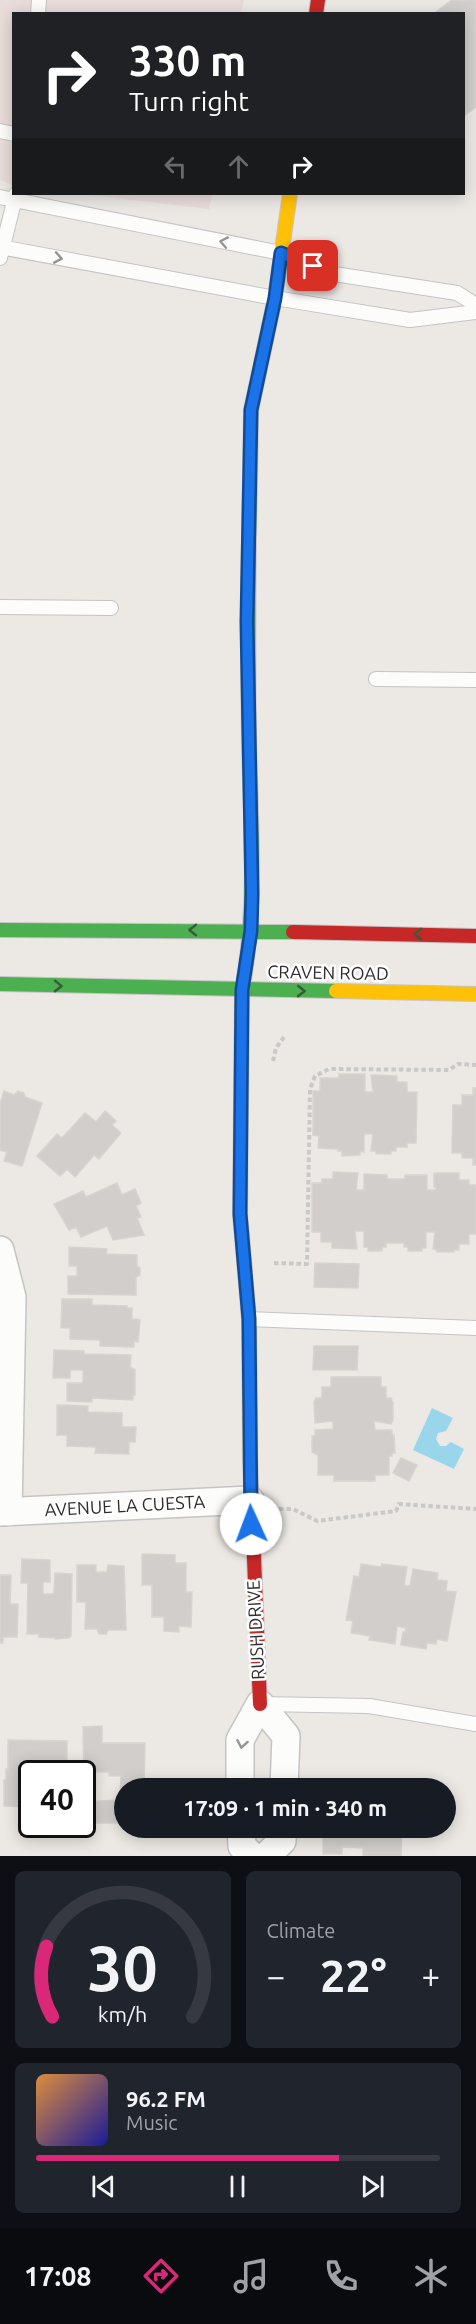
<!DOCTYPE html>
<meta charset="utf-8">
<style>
:root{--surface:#171b24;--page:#20242c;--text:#f1f3f6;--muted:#9ea1a6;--line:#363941;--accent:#db2777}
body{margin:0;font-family:Ubuntu,sans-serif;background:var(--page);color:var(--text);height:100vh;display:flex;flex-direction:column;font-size:22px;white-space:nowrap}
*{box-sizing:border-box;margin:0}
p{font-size:20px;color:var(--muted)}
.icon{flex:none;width:33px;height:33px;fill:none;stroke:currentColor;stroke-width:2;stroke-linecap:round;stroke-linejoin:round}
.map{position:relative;height:1856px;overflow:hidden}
.side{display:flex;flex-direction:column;gap:15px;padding:15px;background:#0d0f14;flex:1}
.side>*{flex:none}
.top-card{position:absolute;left:12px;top:12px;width:453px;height:183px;border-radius:0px;box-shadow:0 3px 15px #0003;background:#202124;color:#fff;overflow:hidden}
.speed{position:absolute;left:18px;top:1760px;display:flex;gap:12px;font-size:30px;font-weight:700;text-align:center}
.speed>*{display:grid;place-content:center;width:78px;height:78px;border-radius:50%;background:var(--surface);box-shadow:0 3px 15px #0003;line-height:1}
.speed .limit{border:3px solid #111;border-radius:9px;background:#fff;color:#111}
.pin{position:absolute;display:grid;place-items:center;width:51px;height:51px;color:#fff;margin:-26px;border-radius:12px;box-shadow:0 3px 9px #0006}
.me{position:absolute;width:66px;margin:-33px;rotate:358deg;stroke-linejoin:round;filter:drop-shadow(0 0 4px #0008)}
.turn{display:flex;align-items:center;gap:21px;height:126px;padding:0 18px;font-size:27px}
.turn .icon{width:78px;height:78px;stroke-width:2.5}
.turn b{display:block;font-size:42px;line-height:51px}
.lanes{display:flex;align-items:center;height:57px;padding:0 18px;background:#0003;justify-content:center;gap:30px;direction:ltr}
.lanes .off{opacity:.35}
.big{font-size:45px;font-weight:700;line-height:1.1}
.side .tile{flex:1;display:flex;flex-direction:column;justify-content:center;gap:9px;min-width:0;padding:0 21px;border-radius:9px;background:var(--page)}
.side .dial{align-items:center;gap:0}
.dial svg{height:156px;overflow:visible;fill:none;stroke:var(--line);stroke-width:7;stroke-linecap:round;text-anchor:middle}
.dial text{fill:var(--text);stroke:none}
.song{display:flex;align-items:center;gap:18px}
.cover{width:72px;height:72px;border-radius:9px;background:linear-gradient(135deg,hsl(30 70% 55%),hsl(240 70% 35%))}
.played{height:6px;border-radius:3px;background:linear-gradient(90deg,var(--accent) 75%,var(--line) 75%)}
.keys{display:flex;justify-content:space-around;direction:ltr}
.heat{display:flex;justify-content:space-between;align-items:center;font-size:33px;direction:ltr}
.side .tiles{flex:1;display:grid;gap:15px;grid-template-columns:1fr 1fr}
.tile:last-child{grid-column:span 2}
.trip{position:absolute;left:114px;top:1778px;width:342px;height:60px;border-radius:30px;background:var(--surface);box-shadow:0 3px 15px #0003;font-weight:700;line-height:60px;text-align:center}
.menu{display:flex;height:96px;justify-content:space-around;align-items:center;background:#090b0e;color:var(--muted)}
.menu .icon{width:42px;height:42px}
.menu .selected{color:var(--accent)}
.menu b{font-size:27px;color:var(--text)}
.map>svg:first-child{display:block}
.medical{fill:#e9dcdb}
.water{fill:#99d6ec}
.building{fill:#d1cecb;stroke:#d7d4d0;stroke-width:1.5}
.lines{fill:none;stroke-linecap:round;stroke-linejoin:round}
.lane-casing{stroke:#c5c4c5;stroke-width:16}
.street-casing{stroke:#c5c4c5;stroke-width:30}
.fast-casing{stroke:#c5c4c5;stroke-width:16}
.slow-casing{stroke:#c5c4c5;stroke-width:16}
.jam-casing{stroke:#c5c4c5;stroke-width:16}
.path{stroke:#c9c9c8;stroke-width:4;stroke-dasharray:4.5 3;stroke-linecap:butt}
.lane{stroke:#fcfcfb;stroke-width:14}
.street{stroke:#fcfcfb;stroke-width:27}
.fast{stroke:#4caf50;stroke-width:14}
.slow{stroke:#ffc107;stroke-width:14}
.jam{stroke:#c62828;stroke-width:14}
.oneway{stroke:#959594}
.oneway2{stroke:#385b3a}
.route-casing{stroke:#114b97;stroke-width:15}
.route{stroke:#1a73e8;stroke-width:10}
.labels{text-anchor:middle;stroke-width:5;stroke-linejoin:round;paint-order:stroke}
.street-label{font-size:18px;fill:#2e2e2e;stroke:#fff}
</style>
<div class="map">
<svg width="476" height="1856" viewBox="0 0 476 1856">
<rect width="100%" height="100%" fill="#ece8e4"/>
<path class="medical" d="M0 0H244L241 13 14 14 13 185 0 180Z
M81 194H212L209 209Z"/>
<path class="water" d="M432 1408 453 1418 446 1431 438 1433 436 1439 440 1446H446L451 1442 464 1449 454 1469 413 1450Z"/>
<path class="building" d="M452 0H476V107L464 116V14H433Z
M339 1074H365V1092H373L371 1075 397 1076V1082H407V1092H417L416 1143H407V1147H396V1151H391V1154H376V1151H371L373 1134H364V1152L360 1151V1155L342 1156V1151H338V1149L318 1148 319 1136 313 1135V1091H320V1078H339Z
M473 1088H476V1165H473V1158H462V1153H452L453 1105H462V1095H473Z
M4 1091 14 1095 18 1091 24 1093 25 1097 42 1103 22 1166 4 1161 7 1152 0 1150V1104Z
M105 1111 116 1121 112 1125 121 1133 99 1159 94 1155 75 1177 67 1169 60 1176 37 1156 57 1134 62 1138 85 1113 96 1122Z
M333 1172 358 1173 356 1190H366L364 1189V1174L387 1175V1179H405V1175H427V1190H436V1187H434V1173H459V1180H469V1185H476V1234H469V1244H459V1250H454V1252H437V1250L433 1249 435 1232H426V1248H422V1251H408V1247H404V1243H386V1247H382V1251H368V1247H364V1231H355L357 1249 332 1248V1242H321V1232H312V1183H322V1179H333Z
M117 1183 122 1195 135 1189 141 1203 136 1206 141 1217 137 1218 144 1235 113 1240 107 1226 81 1237 76 1227 69 1230 54 1204 83 1191 86 1197Z
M69 1247 107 1249 106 1254 137 1255V1266L140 1268V1275L136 1277V1295L68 1294V1276H77V1266H69Z
M315 1263 359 1264 358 1288 314 1287Z
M62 1299H92V1305L127 1306V1308H132V1319L140 1320 138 1342 134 1341V1347L100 1346V1340L70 1339V1328H61Z
M314 1346H358L357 1370H313Z
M54 1350 84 1351V1354L131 1355 130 1367 135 1370V1395H133V1400L92 1398V1402L67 1401V1383H83V1370H70V1378H53Z
M331 1377H381V1387H386V1398H391L393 1403V1420L391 1424 374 1421 375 1430H392V1435H394L395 1453H392V1456H389V1475H375V1481H334V1475H318V1455L312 1452V1436H315V1430L333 1429V1421L315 1423 314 1402 316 1398H322V1387H331Z
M57 1405 88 1406V1412L122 1413V1427H136L135 1442H129V1454L95 1453 96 1447 67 1446V1435H57Z
M401 1458 417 1465 409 1481 393 1473Z
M142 1554 175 1555V1563H186V1592H192L191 1627 179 1626V1632L164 1631V1617H152V1585H142Z
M22 1559 50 1560V1582H43V1594H54L55 1573 72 1574 71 1636 69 1638 55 1639V1638L39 1637V1634H27L28 1583H21Z
M361 1564 381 1567 382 1564 407 1567 404 1585 410 1586 413 1569 438 1573 437 1580 447 1581 446 1591 456 1592 447 1641 437 1639 436 1644 427 1643 426 1649 401 1645 403 1632H405L406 1628 397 1626 395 1644 369 1640 370 1636 351 1633 353 1621 346 1620 354 1576 359 1577Z
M77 1565H96V1572H107L108 1565 124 1566 126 1630H108L106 1634H99L97 1629H85L86 1602H77Z
M0 1575H11L10 1604H18L17 1637H3V1643H0Z
M102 1726V1743H145L144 1788H124V1823H95V1820L82 1819V1802L120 1800 121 1776H109V1772H84L83 1727Z
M8 1740 67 1741V1769H69V1773H32L31 1807 4 1806V1780H6V1769L8 1770Z
M323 1827 402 1828 401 1856H363V1848L342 1847V1854H323Z"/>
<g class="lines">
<g class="lane-casing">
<path id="lane" d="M38 14 39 0
M0 131 14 134
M0 197 281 253 328 273 457 293 476 305
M0 247 275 298 410 320 476 312
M0 258 16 194
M0 607 111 608
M376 679 476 680
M249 1319 476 1328
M261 1704 369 1706 476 1724"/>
</g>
<g class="street-casing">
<path id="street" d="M0 1250 12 1297 8 1512
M0 1512 250 1500
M240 1788V1740L260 1704 286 1736 284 1788
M241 1827 242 1846 252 1856
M266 1856 282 1841 283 1827"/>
</g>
<g class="fast-casing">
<path id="fast" d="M0 930 293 932
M245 973C256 898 251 822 249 746 248 658 248 570 250 482
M0 984 336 991"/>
</g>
<g class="slow-casing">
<path id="slow" d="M250 482 251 410 275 298 290 194
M245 973 242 990 240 1214 249 1319 250 1460
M336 991 476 994"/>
</g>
<g class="jam-casing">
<path id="jam" d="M316 14 318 0
M293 932 476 936
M250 1460 260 1704"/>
</g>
<path class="path" d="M273 1061 276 1048 284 1037
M274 1263 307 1264 310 1089 315 1076 329 1069 449 1070 458 1064 476 1065
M279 1509H293L317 1521 396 1511 399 1504 476 1509"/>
<use href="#lane" class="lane"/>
<use href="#street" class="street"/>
<use href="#fast" class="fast"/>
<use href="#slow" class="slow"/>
<use href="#jam" class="jam"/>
</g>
<defs><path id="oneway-chevron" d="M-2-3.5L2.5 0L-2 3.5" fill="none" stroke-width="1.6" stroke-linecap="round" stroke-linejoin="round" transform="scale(1.5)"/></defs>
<g class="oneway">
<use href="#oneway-chevron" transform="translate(224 242) rotate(-169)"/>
<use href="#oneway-chevron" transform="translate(58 258) rotate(10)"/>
<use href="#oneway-chevron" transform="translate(242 1744) rotate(100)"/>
</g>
<g class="oneway2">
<use href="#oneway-chevron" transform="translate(193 930) rotate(-180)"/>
<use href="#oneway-chevron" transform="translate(418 934) rotate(-179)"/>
<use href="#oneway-chevron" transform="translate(58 986) rotate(1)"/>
<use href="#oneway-chevron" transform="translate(301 991) rotate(1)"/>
</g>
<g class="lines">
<g class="route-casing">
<path id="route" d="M251 1524 249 1319 240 1214 242 990 251 931 252 894 247 622 251 410 275 298 281 253 313 266"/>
</g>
<use href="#route" class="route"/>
</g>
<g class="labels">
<g class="street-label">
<text transform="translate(328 973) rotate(1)" y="6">CRAVEN ROAD</text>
<text transform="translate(125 1506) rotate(-3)" y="6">AVENUE LA CUESTA</text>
<text transform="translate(256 1630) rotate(-93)" y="6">RUSH DRIVE</text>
</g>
</g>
</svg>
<div class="speed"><div class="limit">40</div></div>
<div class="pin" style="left:313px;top:266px;background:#d93025"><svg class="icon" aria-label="arrive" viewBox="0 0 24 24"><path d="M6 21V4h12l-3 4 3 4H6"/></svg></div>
<svg class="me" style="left:251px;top:1524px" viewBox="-20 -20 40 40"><circle r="19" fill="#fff"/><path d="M0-13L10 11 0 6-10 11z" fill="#1a73e8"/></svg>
<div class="trip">17:09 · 1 min · 340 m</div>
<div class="top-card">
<div class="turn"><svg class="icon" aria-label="right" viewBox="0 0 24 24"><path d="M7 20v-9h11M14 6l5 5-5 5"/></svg><div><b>330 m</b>Turn right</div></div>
<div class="lanes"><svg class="icon off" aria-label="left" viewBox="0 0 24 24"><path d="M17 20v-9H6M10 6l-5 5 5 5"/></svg><svg class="icon off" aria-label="ahead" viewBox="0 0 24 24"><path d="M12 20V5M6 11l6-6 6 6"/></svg><svg class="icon" aria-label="right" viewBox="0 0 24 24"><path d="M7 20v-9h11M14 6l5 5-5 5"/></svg></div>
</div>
</div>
<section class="side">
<div class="tiles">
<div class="tile dial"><svg viewBox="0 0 100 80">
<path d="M14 69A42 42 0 1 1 86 69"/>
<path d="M14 69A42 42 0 0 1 11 33" stroke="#db2777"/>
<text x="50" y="56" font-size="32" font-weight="700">30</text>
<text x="50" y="72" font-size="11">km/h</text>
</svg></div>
<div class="tile"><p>Climate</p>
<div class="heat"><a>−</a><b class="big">22°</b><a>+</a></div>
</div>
<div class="tile">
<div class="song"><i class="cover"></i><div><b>96.2 FM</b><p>Music</p></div></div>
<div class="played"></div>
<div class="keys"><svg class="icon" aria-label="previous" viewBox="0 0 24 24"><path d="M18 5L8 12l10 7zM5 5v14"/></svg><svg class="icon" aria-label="pause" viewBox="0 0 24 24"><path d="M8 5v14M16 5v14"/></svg><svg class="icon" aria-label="next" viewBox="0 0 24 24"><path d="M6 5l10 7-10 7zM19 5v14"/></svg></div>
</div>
</div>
</section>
<nav class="menu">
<b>17:08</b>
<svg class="icon selected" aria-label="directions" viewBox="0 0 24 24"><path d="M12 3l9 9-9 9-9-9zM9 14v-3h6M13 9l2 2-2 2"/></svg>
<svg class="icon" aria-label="music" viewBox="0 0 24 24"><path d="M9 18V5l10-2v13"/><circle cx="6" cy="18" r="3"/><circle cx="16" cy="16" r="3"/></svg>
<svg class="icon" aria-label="phone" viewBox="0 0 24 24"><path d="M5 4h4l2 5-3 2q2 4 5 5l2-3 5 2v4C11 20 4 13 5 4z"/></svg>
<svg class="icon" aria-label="climate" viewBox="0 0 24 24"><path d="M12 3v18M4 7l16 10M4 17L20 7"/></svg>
</nav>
